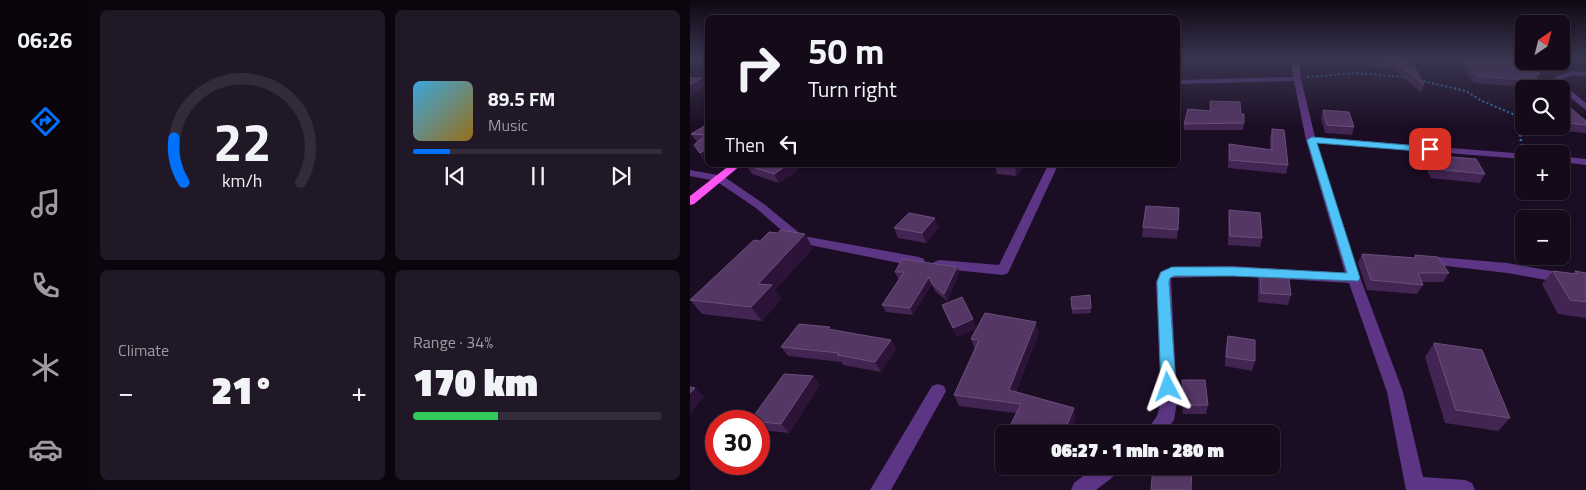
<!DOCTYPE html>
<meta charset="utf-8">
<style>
:root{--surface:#140a1a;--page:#211827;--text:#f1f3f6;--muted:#9d9aa2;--line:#332b39;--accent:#0071fa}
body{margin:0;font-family:"Titillium Web",sans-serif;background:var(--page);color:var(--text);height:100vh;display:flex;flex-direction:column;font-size:19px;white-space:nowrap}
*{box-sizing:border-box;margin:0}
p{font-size:16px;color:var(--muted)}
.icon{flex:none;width:28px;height:28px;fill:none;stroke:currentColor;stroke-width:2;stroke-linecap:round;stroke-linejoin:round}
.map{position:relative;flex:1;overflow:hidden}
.sheet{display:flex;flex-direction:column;gap:10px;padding:10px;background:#0b060e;width:600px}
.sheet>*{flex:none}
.guide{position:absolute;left:15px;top:15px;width:475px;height:152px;border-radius:8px;box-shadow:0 1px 4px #0004,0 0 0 1px var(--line);background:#140a1a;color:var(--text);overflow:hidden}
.needle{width:32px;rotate:35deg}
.fabs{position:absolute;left:825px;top:15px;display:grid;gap:10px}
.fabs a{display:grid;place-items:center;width:55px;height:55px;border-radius:8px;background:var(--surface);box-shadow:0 1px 4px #0004,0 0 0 1px var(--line);font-size:25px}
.speed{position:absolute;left:15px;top:410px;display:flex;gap:10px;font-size:25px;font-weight:700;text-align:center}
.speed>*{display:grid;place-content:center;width:65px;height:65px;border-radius:50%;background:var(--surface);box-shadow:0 1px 4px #0004,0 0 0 1px var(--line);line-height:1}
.speed .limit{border:8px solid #d22;background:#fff;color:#111}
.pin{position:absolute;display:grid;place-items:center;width:42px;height:42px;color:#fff;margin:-21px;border-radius:10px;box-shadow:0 2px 8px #0006}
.me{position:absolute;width:55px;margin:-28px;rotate:356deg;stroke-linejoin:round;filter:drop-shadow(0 0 4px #0008)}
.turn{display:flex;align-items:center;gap:18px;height:105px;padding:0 20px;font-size:22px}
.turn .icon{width:65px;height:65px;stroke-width:2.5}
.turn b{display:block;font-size:35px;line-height:42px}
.then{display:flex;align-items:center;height:48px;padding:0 20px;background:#0003;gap:10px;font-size:19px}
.big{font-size:38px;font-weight:800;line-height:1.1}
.sheet .card{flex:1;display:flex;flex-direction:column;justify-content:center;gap:8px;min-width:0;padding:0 18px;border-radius:8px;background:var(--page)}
.sheet .dial{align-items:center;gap:0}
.dial svg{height:130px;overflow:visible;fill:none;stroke:var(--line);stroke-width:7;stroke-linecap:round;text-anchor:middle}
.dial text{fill:var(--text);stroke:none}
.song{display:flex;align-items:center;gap:15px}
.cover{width:60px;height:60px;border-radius:8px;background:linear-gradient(135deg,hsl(200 70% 55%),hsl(40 70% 35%))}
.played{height:5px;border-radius:2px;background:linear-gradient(90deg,var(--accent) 15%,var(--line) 15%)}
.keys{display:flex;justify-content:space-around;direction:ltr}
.heat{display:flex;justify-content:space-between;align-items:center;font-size:28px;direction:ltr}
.charge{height:8px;border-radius:4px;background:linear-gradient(90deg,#34c759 34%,var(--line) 0)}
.sheet .tiles{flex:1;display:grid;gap:10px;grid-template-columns:repeat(2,1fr)}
.trip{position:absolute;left:305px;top:425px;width:285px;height:50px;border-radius:8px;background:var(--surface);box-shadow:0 1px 4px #0004,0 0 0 1px var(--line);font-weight:800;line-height:50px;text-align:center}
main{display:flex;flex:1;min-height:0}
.tabs{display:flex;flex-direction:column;width:90px;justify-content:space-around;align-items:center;background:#08040a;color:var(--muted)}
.tabs .icon{width:35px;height:35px}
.tabs .selected{color:var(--accent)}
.tabs b{font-size:22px;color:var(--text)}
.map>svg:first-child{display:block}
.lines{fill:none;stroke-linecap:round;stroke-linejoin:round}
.path-far1{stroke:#2a81b8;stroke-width:2;stroke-dasharray:2 2.5;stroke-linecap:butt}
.path{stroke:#2a81b8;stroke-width:2.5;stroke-dasharray:2 3;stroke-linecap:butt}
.minor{fill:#5c3684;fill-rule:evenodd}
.major{fill:#ff56f2;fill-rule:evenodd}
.wall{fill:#422552}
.shaded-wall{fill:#2b1437}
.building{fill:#543765;stroke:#6b4f7d}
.route{fill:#4fc3f7;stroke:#337fa1}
</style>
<main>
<nav class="tabs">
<b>06:26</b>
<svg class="icon selected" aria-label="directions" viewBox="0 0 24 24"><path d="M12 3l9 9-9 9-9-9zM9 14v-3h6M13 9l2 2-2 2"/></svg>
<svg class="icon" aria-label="music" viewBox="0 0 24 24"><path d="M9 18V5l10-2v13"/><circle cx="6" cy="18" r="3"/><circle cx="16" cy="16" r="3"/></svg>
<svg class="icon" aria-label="phone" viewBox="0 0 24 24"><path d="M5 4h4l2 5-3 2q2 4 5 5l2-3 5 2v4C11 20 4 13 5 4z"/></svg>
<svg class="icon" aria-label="climate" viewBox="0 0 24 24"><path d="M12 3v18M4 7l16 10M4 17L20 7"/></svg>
<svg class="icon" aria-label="car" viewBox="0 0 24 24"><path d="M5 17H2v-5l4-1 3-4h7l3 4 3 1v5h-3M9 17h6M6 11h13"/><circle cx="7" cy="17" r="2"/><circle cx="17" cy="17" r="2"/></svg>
</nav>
<section class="sheet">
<div class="tiles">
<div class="card dial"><svg viewBox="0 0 100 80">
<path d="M14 69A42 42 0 1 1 86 69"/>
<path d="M14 69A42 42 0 0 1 8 42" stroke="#0071fa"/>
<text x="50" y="56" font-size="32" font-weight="700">22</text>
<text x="50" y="72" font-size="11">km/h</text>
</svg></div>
<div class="card">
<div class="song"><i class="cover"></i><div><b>89.5 FM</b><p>Music</p></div></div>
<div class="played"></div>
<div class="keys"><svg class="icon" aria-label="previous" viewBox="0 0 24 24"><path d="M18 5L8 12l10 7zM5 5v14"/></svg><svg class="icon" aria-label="pause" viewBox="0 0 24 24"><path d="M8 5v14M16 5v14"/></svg><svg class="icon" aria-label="next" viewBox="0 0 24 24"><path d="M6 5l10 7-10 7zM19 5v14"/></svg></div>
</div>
<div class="card"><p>Climate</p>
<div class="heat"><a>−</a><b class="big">21°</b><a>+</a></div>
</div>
<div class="card"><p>Range · 34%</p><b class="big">170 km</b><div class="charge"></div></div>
</div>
</section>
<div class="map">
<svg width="896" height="490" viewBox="0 0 896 490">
<rect width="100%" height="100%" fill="#1b0d23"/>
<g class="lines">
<path class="path-far1" d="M617 77 666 73 715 77
M729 80 776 91 792 101 830 117 834 121
M837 132 838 126"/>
<path class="path" d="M832 146 830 136 837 131"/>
<path class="minor" d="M601 59H609L611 79 625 137 837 154H834V159L627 143 662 256 713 392 733 477 775 480 782 483 785 490H716L697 392 659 283 543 276 481 278 487 402 484 420 474 434H454L467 416 471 402 466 282 470 272 482 267 543 266 655 273 616 140 604 81 488 84V80L603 77Z
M882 71 896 72V76L882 75 874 78 879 89 896 103V110L873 92 865 77Z
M871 156 896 159V165L871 162Z
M358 165H368L318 273 313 275 244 268 242 265 244 262 249 260 309 265Z
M0 170 33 176 74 204 113 236 229 257 234 259 235 262 234 265 229 267 105 242 66 208 26 181 0 176Z
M736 256 817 263 896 277V287L817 273 731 263 730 260 731 257Z
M248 384 254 386 256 391 201 490H180L242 386Z
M406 466H430L428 473 406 490H381L384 483Z"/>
<path class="major" d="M40 165H51L4 204 0 205V196Z"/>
</g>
<path class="wall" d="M614 59H720L734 85 731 92 702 68 615 61Z
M773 59H783L811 61 810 59H834L850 74 847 79 859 89H836L837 87 784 83 771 64Z
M871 100 896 121V133L873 131 869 126H871Z
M520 101 551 114 554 123 553 130H494V124L519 111Z
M633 110 664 127 662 135 635 133 631 118Z
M18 124V160L15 161 4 145 7 142 1 134Z
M582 129 598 165 596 174 538 168V153L539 144 580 150V138Z
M738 155 795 174 790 183 741 178 734 164Z
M56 165H106L108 170 89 183 62 174Z
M305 165H334L326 176 307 174Z
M489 208 487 239 452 237 453 227Z
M539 210 572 238 570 247 538 245V220Z
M249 227 236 243 208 238 204 228Z
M123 248 85 290 91 299 72 321 12 314 0 300Z
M672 254 724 258 725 255 759 273 753 282H732L733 285 727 294 677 290 668 263Z
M267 267 269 274 257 301 245 291 242 284 223 315 196 312 192 305 210 279H208L205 272Z
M570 270 601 295 598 305 568 302V279Z
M863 271 884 274 885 271 896 273V318L868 314 852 284Z
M400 295 401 313 382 314V309Z
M252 305 286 329 267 337Z
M141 330 201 340 206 349 191 372 153 365 151 362 98 356 91 347Z
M349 333 326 391 386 418 380 434H316L326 413 269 406 264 395 285 350 281 339Z
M538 336 565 361 562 371 535 366 536 345Z
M744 343 820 418 808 431 755 423 735 357Z
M123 376 130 385 99 433 69 430V421Z
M492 380 518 405 516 414H493L491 389Z"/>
<path class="shaded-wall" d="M12 78 17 86 0 96V85Z
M18 148V160L15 161 10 153Z
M97 165H106L108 170 89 183 84 174Z
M326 165H334L326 176 325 167Z
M245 218 249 227 236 243 232 233Z
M115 234 123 248 85 290 91 299 72 321 61 307 68 284Z
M267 267 269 274 257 301 254 294Z
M239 277 242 284 223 315 220 308Z
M283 319 286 329 267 337 263 328Z
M346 322 349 333 322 400 319 390Z
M201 340 206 349 191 372 185 362Z
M123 376 130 385 99 433 91 424Z
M5 388 14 397 0 414V393Z
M384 408 386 418 380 434H376L375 430Z
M356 424 358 434H351Z"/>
<path class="building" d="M676 59H720L734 85 704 61Z
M774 59H783L820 62 817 59H834V61H838L850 74H842L859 89H845L840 83 842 81 787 76Z
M0 78H12L0 85Z
M871 100 896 121V125L877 123 871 117Z
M520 101 550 102 551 114H554V123L494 124 498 109 521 111Z
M633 110 659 112 664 127 637 125Z
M18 124V148L10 153 4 145 16 135 1 134Z
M582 129 594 130 598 165 540 160 539 144 582 150Z
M738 155 786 159 795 174 745 169Z
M56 165H97L84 174Z
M305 165H326L325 167Z
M456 206 489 208 488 230 453 227Z
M539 210 570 213 572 238 540 236Z
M219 213 245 218 232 233 204 228Z
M90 230 115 234 68 284 82 285 61 307 0 300 64 240 70 241 79 232 88 233Z
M672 254 726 258 725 255 748 257 759 273H728L733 285 681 280Z
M212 259 267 267 254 294 242 284 239 277 220 308 192 305 214 272H205Z
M570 270 598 272 601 295 571 293Z
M863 271 887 274 885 271 896 273V302L880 300Z
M400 295 401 308 382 309 381 297Z
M272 297 283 319 263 328 252 305Z
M295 313 346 322 319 390 384 408 375 430 356 424 351 434H316L331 404 264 395 289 340 281 339Z
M109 324 140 327 138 329 201 340 185 362 147 355 149 353 91 347Z
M538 336 565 340V361L536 357Z
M744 343 792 350 820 418 766 410Z
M94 374 123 376 91 424 60 421Z
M492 380H515L518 405H494Z
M0 387 5 388 0 393Z
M463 466H502L501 490H461Z"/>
<linearGradient id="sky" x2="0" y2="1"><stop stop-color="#0f0713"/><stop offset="0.46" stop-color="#393550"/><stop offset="1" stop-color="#393550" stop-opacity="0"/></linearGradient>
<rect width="896" height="127" fill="url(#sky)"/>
<path class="route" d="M622 137 740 147 744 149 740 152 627 143 670 278 668 281 543 276H484L480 278 479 282 486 387 484 392 478 394 473 392 471 387 467 282 471 272 482 267H543L657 273 617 140Z"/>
</svg>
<div class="fabs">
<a><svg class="needle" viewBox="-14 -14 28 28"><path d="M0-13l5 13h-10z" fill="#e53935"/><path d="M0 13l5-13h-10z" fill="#9d9aa2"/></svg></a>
<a><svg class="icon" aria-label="search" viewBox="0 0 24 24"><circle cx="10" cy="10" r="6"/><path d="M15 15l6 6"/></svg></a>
<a>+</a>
<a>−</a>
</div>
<div class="speed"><div class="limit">30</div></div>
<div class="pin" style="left:740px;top:149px;background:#d93025"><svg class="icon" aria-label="arrive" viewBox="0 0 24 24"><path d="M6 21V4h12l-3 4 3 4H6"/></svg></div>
<svg class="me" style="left:478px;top:387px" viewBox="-20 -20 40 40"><path d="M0-17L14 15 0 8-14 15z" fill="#4fc3f7" stroke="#fff" stroke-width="4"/></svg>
<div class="trip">06:27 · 1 min · 280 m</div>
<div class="guide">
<div class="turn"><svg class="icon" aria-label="right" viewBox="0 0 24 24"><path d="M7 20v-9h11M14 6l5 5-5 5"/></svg><div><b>50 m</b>Turn right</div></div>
<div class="then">Then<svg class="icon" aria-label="left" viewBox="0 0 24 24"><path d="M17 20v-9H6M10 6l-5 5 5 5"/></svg></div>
</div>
</div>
</main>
